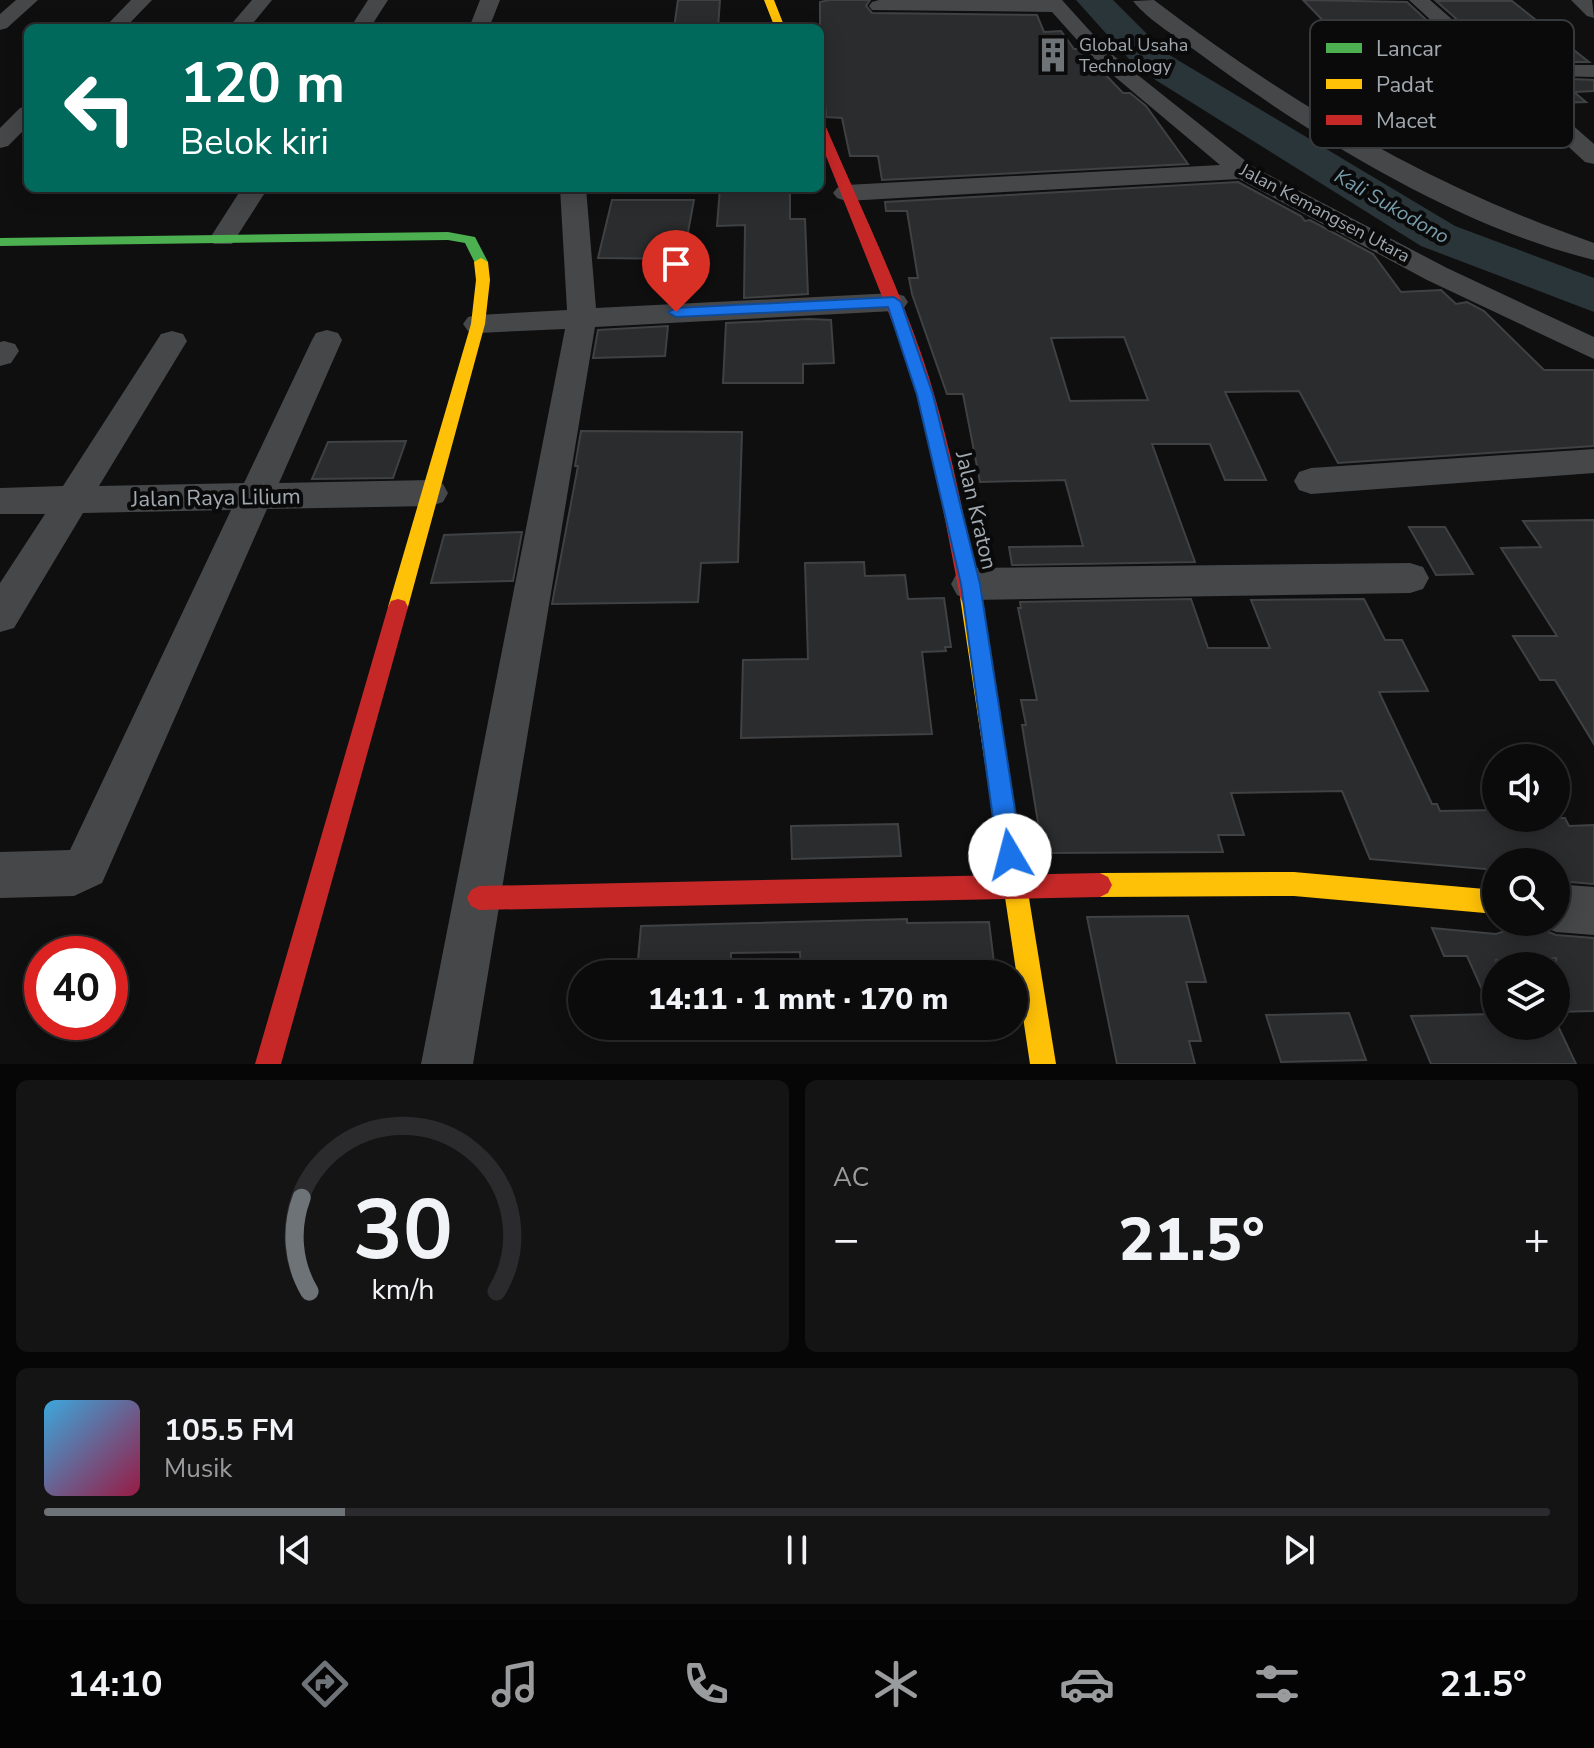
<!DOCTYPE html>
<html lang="id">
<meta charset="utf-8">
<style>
:root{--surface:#0b0b0c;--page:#141415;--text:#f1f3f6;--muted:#9a9b9d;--line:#2b2b2d;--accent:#6e7378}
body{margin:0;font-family:"Nunito Sans",sans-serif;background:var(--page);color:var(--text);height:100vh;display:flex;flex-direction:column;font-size:30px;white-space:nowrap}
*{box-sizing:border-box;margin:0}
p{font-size:26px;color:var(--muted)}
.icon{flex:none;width:44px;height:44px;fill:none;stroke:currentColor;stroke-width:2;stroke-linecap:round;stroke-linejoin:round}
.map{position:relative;height:1064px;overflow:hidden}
.panel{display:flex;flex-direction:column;gap:16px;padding:16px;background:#060607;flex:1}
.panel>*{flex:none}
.top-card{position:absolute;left:24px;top:24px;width:800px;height:168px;border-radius:12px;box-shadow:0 4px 20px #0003,0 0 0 2px var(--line);background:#00695c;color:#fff;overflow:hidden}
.tools{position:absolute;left:1482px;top:744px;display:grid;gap:16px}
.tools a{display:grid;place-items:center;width:88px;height:88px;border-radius:50%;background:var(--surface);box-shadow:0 4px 20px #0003,0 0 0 2px var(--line);font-size:40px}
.speed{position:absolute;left:24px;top:936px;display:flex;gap:16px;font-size:40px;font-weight:700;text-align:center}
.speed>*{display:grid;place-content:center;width:104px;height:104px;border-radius:50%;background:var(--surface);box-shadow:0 4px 20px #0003,0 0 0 2px var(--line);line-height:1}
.speed .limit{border:12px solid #d22;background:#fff;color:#111}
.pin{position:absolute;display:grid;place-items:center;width:68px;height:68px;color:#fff;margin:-82px -34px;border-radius:50% 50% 50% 0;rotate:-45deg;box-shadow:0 0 8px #0007}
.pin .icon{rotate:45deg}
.me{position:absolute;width:88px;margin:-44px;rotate:352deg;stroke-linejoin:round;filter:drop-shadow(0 0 6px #0008)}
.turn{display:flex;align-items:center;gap:28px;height:168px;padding:0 24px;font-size:36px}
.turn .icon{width:104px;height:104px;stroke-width:2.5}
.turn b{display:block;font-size:56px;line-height:68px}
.big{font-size:60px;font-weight:800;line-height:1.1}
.panel .tile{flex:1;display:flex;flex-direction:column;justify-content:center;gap:12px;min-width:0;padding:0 28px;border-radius:12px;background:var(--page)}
.panel .dial{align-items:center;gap:0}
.dial svg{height:208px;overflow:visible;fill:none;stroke:var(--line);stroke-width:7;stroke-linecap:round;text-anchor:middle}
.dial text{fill:var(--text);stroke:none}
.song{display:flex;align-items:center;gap:24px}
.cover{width:96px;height:96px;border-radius:12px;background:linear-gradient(135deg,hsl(200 70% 55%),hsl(340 70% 35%))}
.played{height:8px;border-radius:4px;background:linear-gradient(90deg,var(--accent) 20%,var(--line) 20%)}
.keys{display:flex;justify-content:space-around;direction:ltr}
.heat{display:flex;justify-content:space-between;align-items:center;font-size:44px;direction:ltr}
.panel .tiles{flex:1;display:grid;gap:16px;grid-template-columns:1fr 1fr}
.tile:last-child{grid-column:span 2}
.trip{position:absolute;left:568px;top:960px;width:460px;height:80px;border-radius:40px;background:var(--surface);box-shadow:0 4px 20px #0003,0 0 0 2px var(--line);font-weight:800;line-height:80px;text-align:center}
.tab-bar{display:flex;height:128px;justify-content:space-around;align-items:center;background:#040405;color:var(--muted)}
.tab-bar .icon{width:56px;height:56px}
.tab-bar .on{color:var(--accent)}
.tab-bar b{font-size:36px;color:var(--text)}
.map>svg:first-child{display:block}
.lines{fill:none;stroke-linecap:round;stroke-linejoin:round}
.river{fill:#2a3539;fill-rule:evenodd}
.building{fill:#2b2c2e;stroke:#3f4143;stroke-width:2;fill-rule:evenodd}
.street{fill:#454749;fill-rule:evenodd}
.fast{fill:#4caf50;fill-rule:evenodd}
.slow{fill:#ffc107;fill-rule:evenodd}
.jam{fill:#c62828;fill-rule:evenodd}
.route{fill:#1a73e8;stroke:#114b97;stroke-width:2}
.labels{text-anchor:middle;stroke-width:8;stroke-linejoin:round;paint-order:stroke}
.far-poi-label{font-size:18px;fill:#a1a9b0;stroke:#0a0a0b;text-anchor:start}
.far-street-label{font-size:18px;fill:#a1a9b0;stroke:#0a0a0b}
.far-water-label{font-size:20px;font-style:italic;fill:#789dab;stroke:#0a0a0b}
.street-label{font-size:22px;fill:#a1a9b0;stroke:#0a0a0b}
.key{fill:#0a0a0b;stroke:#373a3d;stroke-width:2}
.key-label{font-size:22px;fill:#a1a9b0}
</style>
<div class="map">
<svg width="1594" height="1064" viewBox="0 0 1594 1064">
<rect width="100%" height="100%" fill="#0f0f10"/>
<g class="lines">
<path class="river" d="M1076 0H1113L1166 53 1455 226 1594 278V312L1421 246 1138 69Z"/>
</g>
<path class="building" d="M678 0H720L718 28H674Z
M829 0H870L866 6 872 13 1037 15 1044 32 1061 31 1074 49H1081L1123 93H1130L1146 106 1188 164 882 180 878 156H850L842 118 826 117 823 72H820V2Z
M1303 0 1407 2 1517 104 1406 106Z
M1436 1H1512L1589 62H1559L1546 70 1549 78 1594 80V91L1574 92 1586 102 1552 103Z
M1238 182 1301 216 1305 221 1310 220 1373 254 1401 292 1441 290 1456 304 1467 302 1484 311 1544 370H1594V446L1338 463 1299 391 1225 392 1266 480H1225L1210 444H1152L1195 562 1012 565 1009 547 1083 546 1065 480 980 482 963 394H947L912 294 909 278H918L907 211H886L885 202ZM1124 337 1148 400 1070 401 1051 338Z
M720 188H790V219H805L808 294 744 298 745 225 717 226Z
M612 200H694L683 259 598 258Z
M809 319 831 320 834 363 803 364V383H723L726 323Z
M668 326 665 356 593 358 598 330Z
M581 431 742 432 738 562 701 563 698 602 552 604 578 466H575Z
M406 441 393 478 312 479 328 442Z
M1594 520V744L1555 680H1540L1513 636H1557L1501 548 1541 547 1523 521Z
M1409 527H1445L1473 574 1436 575Z
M522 532 513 581 431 583 444 535Z
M864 562 865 576 905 575 908 599 944 598 951 647H945L946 651 922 652 932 734 741 738 743 660 808 659 805 563Z
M1191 599 1208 648H1270L1251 600 1364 599 1385 640H1402L1428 691 1379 692 1432 804H1437L1440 811 1496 810V818H1565L1569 826 1594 825V884L1559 881 1556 862H1496V870L1370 859 1342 791 1231 793 1244 835H1218L1223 852 1043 853 1022 725H1026L1021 700H1037L1018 608H1021L1020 602Z
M898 824 901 856 792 859 791 826Z
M1188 916 1206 982H1186L1201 1041H1189L1195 1064H1117L1087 917Z
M907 919V923L989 922 995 971 801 973 800 952 731 953V970L637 972 641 926Z
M1432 928 1496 934 1508 930 1541 929 1556 935 1594 938V1011L1556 1012V958L1496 960V1026H1558L1576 1064H1431L1411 1016 1493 1014 1467 956H1444Z
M1349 1013 1366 1060 1281 1062 1266 1015Z"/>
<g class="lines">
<path class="street" d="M16 0H38L7 28 0 30V14Z
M131 0H152L125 28H104Z
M252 0H272L249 28H228Z
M368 0H388L370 28H350Z
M480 0H500L489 28H469Z
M879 0H1062L1109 52 1252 166 1447 268 1594 337V359L1427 280 1239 179 846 201 837 198 833 193 837 188 846 185 1220 165 1095 60 1052 12 872 10 869 6 872 2Z
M1154 0C1292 105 1430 186 1594 243V260C1456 226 1314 138 1200 54 1179 38 1150 22 1133 1Z
M1409 0H1430L1594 144V164L1585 162Z
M1571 0H1592L1594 18 1587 16Z
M1560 65H1594V77L1552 76 1549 71Z
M28 106V126L8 146 0 148V128L20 108Z
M242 188H268L232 244H214L210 238Z
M560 188H586L596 308 894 293 904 296 908 302 904 308 894 311 595 327 473 1064H421L565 329 478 333 468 331 463 324 468 317 478 315 567 310Z
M327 330 338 333 342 340 279 483 431 480 443 484 448 493 443 502 431 506 267 509 102 883 74 896 0 898V852L70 850 231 510 83 513 14 628 0 632V583L45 514H0V488L63 486 161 334 172 331 183 334 187 341 99 486 244 483 312 340 316 333Z
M4 341 15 344 19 351 11 363 0 366V342Z
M1594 449V473L1311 494 1299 490 1294 481 1299 472 1311 468Z
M1410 563 1423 567 1429 578 1423 589 1410 593 970 600 957 595 951 584 957 573 970 568Z
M1556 884 1594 887V935L1556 932 1539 925 1538 922H1556Z"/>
<path class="fast" d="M448 232 475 237 488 262 486 265H476L465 243 448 240 0 246V238Z"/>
<path class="slow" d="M764 0H774L785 28H775Z
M481 258 488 262 490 280 485 324 408 607 405 613 398 615 391 613 388 607 471 324 476 280 474 262Z
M970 589 977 591 980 597 1056 1064H1030L960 597 963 591Z
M1294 872 1496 890V914L1294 896 1100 897 1092 893 1088 885 1092 877 1100 873Z"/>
<path class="jam" d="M820 124 826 127C859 204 896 280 923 359 949 436 964 517 980 597L977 603 970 605 963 603 960 597 931 447 907 359 820 141Z
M398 599 405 601 408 607 281 1064H255L388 607 391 601Z
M1100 873 1108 877 1112 885 1108 893 1100 897 479 910 471 906 467 898 471 890 479 886Z"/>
</g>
<path class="route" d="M894 297 901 302 933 395 980 584 1022 855 1018 863 1010 867 1002 863 998 855 961 584 917 395 888 307 676 317 668 312 676 308Z"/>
<defs>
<g id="building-bare" transform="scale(2.76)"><path d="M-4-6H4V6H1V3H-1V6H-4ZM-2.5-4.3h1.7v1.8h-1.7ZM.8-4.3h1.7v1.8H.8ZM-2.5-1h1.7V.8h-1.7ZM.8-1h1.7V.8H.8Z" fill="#6e7378" stroke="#0a0a0b" stroke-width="2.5" paint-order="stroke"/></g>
</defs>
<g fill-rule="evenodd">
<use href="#building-bare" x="1053" y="55"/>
</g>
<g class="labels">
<g class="far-poi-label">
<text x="1079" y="51">Global Usaha<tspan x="1079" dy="21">Technology</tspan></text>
</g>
<g class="far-street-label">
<text transform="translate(1325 213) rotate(28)" y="6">Jalan Kemangsen Utara</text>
</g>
<g class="far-water-label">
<text transform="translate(1392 206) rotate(30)" y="7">Kali Sukodono</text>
</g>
<g class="street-label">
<text transform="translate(216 497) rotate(-1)" y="8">Jalan Raya Lilium</text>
<text transform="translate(977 510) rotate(77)" y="8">Jalan Kraton</text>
</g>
</g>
<rect x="1310" y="20" width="264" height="128" rx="12" class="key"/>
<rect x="1326" y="43" width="36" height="10" fill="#4caf50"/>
<rect x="1326" y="79" width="36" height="10" fill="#ffc107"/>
<rect x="1326" y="115" width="36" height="10" fill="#c62828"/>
<g class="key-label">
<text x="1376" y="56">Lancar</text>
<text x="1376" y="92">Padat</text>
<text x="1376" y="128">Macet</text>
</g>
</svg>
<div class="tools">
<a><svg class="icon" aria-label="sound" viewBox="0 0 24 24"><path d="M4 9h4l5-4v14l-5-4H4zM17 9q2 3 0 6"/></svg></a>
<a><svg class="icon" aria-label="search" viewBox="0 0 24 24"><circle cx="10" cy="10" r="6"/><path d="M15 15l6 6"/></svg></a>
<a><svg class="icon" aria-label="layers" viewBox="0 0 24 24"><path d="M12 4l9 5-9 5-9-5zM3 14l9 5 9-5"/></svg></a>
</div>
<div class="speed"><div class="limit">40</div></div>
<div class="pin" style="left:676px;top:312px;background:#d93025"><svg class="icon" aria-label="arrive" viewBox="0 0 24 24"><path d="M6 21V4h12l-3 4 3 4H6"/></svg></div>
<svg class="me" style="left:1010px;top:855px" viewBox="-20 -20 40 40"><circle r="19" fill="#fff"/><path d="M0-13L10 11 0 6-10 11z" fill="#1a73e8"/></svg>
<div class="trip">14:11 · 1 mnt · 170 m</div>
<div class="top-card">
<div class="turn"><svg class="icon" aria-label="left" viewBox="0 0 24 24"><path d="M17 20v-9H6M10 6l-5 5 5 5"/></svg><div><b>120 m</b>Belok kiri</div></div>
</div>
</div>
<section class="panel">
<div class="tiles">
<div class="tile dial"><svg viewBox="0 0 100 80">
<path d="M14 69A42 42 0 1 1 86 69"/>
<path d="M14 69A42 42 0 0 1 11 33" stroke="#6e7378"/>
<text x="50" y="56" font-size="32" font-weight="700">30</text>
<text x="50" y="72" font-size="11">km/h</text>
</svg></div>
<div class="tile"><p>AC</p>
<div class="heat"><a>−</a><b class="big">21.5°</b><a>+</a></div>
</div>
<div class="tile">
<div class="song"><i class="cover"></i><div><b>105.5 FM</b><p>Musik</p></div></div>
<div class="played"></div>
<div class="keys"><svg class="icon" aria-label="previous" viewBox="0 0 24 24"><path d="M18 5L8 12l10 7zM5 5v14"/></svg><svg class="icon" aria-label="pause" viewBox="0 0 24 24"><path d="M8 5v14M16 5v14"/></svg><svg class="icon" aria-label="next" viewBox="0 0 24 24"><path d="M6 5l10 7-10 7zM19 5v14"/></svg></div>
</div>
</div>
</section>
<nav class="tab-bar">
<b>14:10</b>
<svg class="icon on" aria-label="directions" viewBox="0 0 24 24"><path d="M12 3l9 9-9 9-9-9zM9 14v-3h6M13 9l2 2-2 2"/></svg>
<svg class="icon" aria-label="music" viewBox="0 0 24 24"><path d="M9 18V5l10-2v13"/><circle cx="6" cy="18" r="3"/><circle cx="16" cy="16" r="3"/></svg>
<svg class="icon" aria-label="phone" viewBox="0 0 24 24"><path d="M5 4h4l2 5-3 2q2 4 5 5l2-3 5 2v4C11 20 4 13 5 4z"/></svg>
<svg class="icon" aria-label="climate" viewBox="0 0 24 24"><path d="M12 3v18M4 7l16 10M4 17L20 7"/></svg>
<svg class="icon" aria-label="car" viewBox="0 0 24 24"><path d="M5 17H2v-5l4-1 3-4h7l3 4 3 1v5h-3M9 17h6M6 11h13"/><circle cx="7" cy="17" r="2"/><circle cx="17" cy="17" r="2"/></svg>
<svg class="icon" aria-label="filters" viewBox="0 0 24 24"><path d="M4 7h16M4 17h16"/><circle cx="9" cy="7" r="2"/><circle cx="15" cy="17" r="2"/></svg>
<b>21.5°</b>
</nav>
